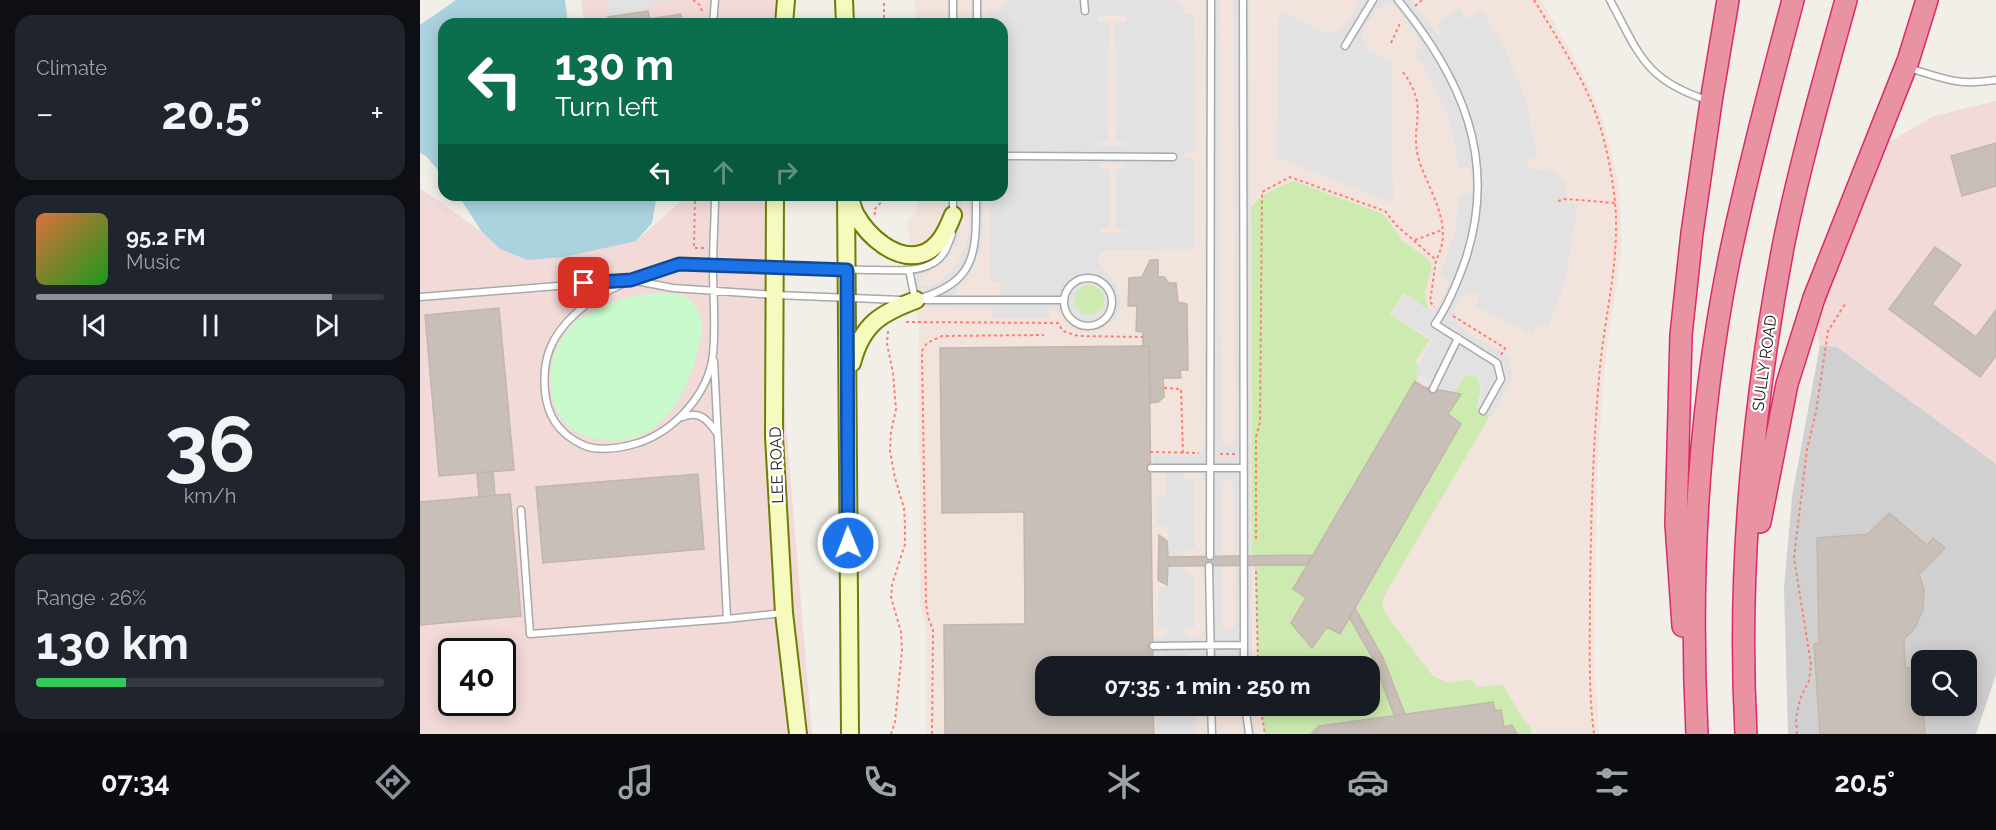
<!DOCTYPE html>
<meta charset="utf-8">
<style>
:root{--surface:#171b24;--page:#20242c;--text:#f1f3f6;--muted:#9ea1a6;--line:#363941;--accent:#8c9099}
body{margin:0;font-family:Raleway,sans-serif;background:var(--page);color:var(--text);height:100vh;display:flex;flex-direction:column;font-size:22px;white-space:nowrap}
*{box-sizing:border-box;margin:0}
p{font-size:20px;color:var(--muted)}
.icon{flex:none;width:33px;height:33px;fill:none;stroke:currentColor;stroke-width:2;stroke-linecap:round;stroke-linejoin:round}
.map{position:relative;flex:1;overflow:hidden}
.panel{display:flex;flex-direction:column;gap:15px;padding:15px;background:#0d0f14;width:420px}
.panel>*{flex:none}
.banner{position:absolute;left:18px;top:18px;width:570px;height:183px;border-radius:18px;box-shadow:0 3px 15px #0003;background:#0b6e4f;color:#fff;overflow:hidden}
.fabs{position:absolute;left:1491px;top:650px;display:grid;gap:12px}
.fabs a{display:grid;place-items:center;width:66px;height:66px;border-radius:12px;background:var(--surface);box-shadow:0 3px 15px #0003;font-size:30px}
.speed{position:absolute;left:18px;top:638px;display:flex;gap:12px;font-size:30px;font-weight:700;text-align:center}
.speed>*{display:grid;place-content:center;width:78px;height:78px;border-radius:50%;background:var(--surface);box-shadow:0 3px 15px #0003;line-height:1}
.speed .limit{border:3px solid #111;border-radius:9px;background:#fff;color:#111}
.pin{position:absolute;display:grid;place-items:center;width:51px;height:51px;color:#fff;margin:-26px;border-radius:12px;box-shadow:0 3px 9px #0006}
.me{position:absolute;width:66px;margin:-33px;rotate:359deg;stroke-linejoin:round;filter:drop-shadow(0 0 4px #0008)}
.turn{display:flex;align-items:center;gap:21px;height:126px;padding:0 18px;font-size:27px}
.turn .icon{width:78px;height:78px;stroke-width:2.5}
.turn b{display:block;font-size:42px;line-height:51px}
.lanes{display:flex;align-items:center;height:57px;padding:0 18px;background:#0003;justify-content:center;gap:30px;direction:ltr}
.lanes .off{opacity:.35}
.big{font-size:45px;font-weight:700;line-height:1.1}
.panel .tile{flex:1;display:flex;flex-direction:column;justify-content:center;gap:9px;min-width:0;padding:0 21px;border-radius:18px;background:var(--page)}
.panel .dial{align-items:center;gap:0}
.dial b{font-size:78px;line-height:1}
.song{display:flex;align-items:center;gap:18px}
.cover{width:72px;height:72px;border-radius:9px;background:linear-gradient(135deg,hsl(20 70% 55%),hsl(120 70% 35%))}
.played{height:6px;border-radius:3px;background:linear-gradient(90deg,var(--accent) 85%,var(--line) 85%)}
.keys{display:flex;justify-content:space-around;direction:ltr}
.heat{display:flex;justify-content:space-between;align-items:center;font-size:33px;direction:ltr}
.charge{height:9px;border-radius:4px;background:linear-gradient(90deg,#34c759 26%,var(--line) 0)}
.trip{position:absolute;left:615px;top:656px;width:345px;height:60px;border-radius:18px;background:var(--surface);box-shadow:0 3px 15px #0003;font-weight:700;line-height:60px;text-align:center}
.tab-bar{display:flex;height:96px;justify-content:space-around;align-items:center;background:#090b0e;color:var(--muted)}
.tab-bar .icon{width:42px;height:42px}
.tab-bar .active{color:var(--accent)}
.tab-bar b{font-size:27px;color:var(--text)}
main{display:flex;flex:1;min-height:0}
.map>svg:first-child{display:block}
.commercial{fill:#f2dad9;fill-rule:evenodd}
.religious{fill:#d0d0d0;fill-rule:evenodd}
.military{fill:#f3e3dd;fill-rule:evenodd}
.grass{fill:#cdebb0}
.park{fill:#c8facc}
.parking{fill:#e2e2e2;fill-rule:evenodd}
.water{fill:#aad3df}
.building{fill:#c7bfb8;stroke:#c4b6ab;stroke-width:1.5}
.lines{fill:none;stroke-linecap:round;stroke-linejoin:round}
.lane-casing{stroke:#a9a9a9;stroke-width:9}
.secondary-casing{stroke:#707d05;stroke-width:20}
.highway-casing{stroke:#dc2a67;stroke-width:24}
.path{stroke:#fa8072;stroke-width:2;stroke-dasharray:3 3;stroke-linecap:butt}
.lane{stroke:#fff;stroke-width:6}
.secondary{stroke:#f7fabf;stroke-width:16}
.highway{stroke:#e892a2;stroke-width:21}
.route-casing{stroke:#114b97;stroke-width:15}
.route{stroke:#1a73e8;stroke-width:10}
.labels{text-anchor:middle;stroke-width:4.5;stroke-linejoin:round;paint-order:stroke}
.street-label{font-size:16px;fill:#222;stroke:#fff}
</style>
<main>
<section class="panel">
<div class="tile"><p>Climate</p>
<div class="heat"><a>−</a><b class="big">20.5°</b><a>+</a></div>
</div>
<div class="tile">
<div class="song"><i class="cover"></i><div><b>95.2 FM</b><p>Music</p></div></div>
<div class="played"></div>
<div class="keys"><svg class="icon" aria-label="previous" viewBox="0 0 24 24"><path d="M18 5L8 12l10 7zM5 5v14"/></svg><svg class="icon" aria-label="pause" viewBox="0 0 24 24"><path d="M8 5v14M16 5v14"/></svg><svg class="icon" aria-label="next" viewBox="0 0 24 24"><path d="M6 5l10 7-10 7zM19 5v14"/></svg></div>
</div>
<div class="tile dial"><b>36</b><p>km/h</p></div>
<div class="tile"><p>Range · 26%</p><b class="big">130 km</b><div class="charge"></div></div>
</section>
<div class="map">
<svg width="1576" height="734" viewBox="0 0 1576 734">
<rect width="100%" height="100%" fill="#f2efe9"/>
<path class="commercial" d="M161 0H368L367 24H164Z
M1576 101V464L1417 347 1400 345 1395 326 1462 146 1514 116Z
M0 188 62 232 80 249 216 241 260 202 254 195H359L355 295 392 734H0ZM32 651H82V702H32Z"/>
<path class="religious" d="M1400 345 1417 347 1576 464V675L1556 734H1368L1364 588 1372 497ZM1502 660H1546V705H1502Z"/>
<path class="military" d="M495 0H1121L1158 64 1173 95 1186 130 1199 185 1202 247 1185 364 1178 459 1174 656 1179 734H506V627L500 605 499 331 487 222 497 210V195H582V24H496ZM626 666H950V705H626Z"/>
<path class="grass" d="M874 181 963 214 983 241 1007 258 1012 266 1005 292 1008 310 984 293 970 314 1010 340 995 362 1003 369 893 555 832 556 831 206C847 192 855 188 874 181Z
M669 284C689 289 688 305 676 317L656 315 651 296 659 287Z
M1052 374C1065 382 1060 395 1056 408L1071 414 964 596 962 603 965 613 1013 676 1028 683 1052 679 1056 687 1083 685 1105 722 1110 726 1112 734H1097L1092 725 1084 727 1081 710 1075 711 1073 702 985 714 963 658 935 608 1041 424 1028 414 1041 394 1033 392 1043 378Z
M835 565H888L886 598 871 623 892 648 907 627 920 634 929 617 952 657 974 715 899 726 891 734H845L840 705H950V666H838Z"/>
<path class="park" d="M253 293C266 296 276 301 280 315 284 329 279 346 275 360 261 409 230 452 172 438 117 425 120 345 162 317 190 299 221 292 253 293Z"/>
<path class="parking" d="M187 0H256L234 2 230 5 228 11 188 17Z
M590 0H625L627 3 630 0H652L657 3 658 0H752L761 3 764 14 775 15 776 151H766L763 155 766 158 775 159V249L688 250 682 252 679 256V263L697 285 701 302 699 310 694 320 678 330 665 331 655 328 635 309 630 310 629 318H573V310L570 308 496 307 494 246 504 244 519 230 528 213 527 195H543L540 237 534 250 525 261 500 278 499 282 500 286 509 287 520 282 538 262 549 236V195H563V235L560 253 550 273 535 293 538 295H578L581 293V283L570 281V195H582V24H569V11H580L582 5 589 3ZM679 16H704L707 18 706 22H695L696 141H706V146H680L677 144 679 141H688L689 22H678L677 18ZM680 163H705L707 165 705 168 696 169V228L706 229 707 231 705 233H680L678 232 680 228H689V169L679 168 678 165ZM666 284 678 286 685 296 683 308 673 315 661 313 654 304 656 292Z
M785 0H800L801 401 802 441 805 445 809 446 815 441V418L814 0H829L832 666H787L782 656 772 652 767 654 764 660 766 662H775V666H748L746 655 743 653H727V637H743L748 631 746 627H738V588L745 587 748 584V528L746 525H737L736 497 747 495 746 476 742 470H733V454L776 455 783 450 785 443ZM772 471 781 474 785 482 786 626 783 633 775 637 767 636 764 631 766 627H775V576L765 574 764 553 766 549 775 548 774 480 763 478 766 472ZM807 479 812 481 814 485 815 627 810 631 805 630 803 626 802 485Z
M941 0H991L1019 36 1022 32 1017 23 1040 7 1045 17 1050 18 1062 10 1085 48 1106 101 1118 156 1107 158V165L1113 170H1126L1137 174 1145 184 1148 202 1158 204 1145 282 1128 327 1118 325 1112 334 1056 307 1060 297 1055 293 1043 296 1035 310V320L1039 327 1088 356 1093 378 1072 416 1058 408 1063 388 1061 381 1055 375 1045 376 1033 395 995 373 1013 339 971 315 984 295 1009 310 1017 308 1029 285 1028 281 1020 276 1035 232 1040 194H1049L1052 191 1051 169 1047 166 1039 168 1034 140 1026 112 1009 77 994 53 1002 47V44L976 7 968 4 957 9 945 27 942 37 948 50 972 62 973 203 856 157 859 11 903 31 910 32 920 29 926 24Z
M737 705H775L776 734H737Z"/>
<path class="water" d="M36 0H145L148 24H24V177L6 156 0 153V25Z
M38 195H237L232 223 216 241 144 257 108 260 80 249 62 232Z"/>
<path class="building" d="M228 11 230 19 261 14 262 24H189L188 17Z
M1576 143V186L1542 196 1531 156Z
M1515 247 1541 265 1512 304 1556 337 1576 310V356L1560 377 1469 309Z
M730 260H738V277H744L749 283H756L758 302 767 304 768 370H760L761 378H743L744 397 738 402 731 403 729 346H723V332L716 331 717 306H708L709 278 722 277Z
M79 308 94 470 19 476 5 315Z
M729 346 733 666H626V705H733L734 734H525L524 625 605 624 604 512 522 513 520 348Z
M995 381 1004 387 1041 394 1028 414 1041 424 920 634 907 627 892 648 871 623 886 598 873 589Z
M73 471 75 495 59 497 57 473Z
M278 474 284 549 123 563 116 487Z
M90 494 101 616 0 625V502Z
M1469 513 1507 545 1513 538 1525 548 1499 574 1504 589 1503 610 1494 629 1484 639 1485 668H1492V679H1501L1502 705H1503L1505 734H1400L1394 644 1399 643 1397 538 1448 534Z
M739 535 747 541 748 557 893 555 888 565 748 566 747 585 738 580Z
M935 608 963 658 985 714 974 715 952 657 929 617Z
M1073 702 1075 711 1081 710 1084 727 1092 725 1097 734H891L899 726Z"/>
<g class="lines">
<g class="lane-casing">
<path id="lane" d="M664 0 665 11
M823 0 824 666
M978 0C1041 77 1078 158 1046 258 1038 281 1029 304 1015 324L1077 363 1081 379 1063 411
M1190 0C1219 54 1225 80 1287 100
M293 24 295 0
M533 24V0
M557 24V0
M925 46 953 0
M1489 68C1525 79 1538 86 1576 80
M582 156 753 157
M295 195C295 219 293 243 293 268 293 296 296 326 293 354 289 393 255 431 218 443 201 448 178 453 161 444 138 433 127 415 125 391 122 359 131 336 155 314 178 292 208 281 238 271 245 269 253 265 260 264 277 262 297 265 314 266 361 267 408 270 455 270 473 270 496 273 513 263 524 257 528 245 532 234
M533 215V195
M489 270 495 299
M644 302a24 24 0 1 1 48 0a24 24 0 1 1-48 0Z
M0 297 211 280 253 288 355 295 482 300
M498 299C559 281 556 250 556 195
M505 300H643
M1013 389 1038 338
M263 417C279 410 288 420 296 432
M731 468H823
M101 510 110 634 307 619 294 361
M790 556 791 0
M789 566 791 666
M307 619 363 613
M733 646 824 645
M791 705 792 734
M825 705 829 734"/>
</g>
<g class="secondary-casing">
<path id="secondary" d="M424 0 425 24
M364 24 366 0
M355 195 354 437 364 613 378 734
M426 195 430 734
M429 197C432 203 433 210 436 215 448 236 475 261 501 254 519 249 527 230 533 215
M432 363C442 324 461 313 496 300"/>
</g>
<g class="highway-casing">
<path id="highway" d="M1340 522 1367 384 1394 298 1488 61 1507 0
M1263 626 1256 524 1261 335 1272 233 1291 102 1308 0
M1277 734C1269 576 1278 415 1309 260 1327 173 1350 86 1373 0
M1326 734C1317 569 1333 404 1364 242 1381 160 1404 80 1426 0"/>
</g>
<path class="path" d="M273 0 280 5 283 14
M1114 0C1130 26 1146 52 1160 78 1178 111 1188 150 1193 186 1203 247 1186 307 1180 367 1173 442 1171 518 1170 593 1170 640 1168 688 1174 734
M995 6 1002 0
M464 24V0
M971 43 981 21
M983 72C1010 109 990 121 998 157 1007 189 1036 225 1016 260
M275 195 274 248H284
M1138 201 1145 199 1195 203
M455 215 454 210 464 199V195
M995 240 1022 230
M1033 316 1085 348 1081 355
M486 322 638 323 643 331 658 336 723 337
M468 331 467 344 473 373 476 409 471 432 470 451 475 478 484 508 485 524V544L472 585 471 597 481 632 482 650 475 722 471 734
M744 388 761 389 763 453
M730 452 779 453
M800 454H815
M836 539V437L840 422 842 192 870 177 965 211 976 225 1016 260 1010 302 1015 307
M836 571 838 666
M840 705 845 734
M512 734 513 630 508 617 506 603 502 351 507 343 522 336 624 335
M1377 734 1376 718 1380 699 1389 681 1391 664 1374 558 1387 449 1396 412 1408 331 1425 304"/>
<use href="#lane" class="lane"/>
<use href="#secondary" class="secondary"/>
<use href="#highway" class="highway"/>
</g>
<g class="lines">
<g class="route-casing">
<path id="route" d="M164 283 211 280 259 264 427 270 428 543"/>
</g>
<use href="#route" class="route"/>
</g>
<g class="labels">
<g class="street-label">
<text transform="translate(1344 363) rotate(-82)" y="6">SULLY ROAD</text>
<text transform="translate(356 465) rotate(-92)" y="6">LEE ROAD</text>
</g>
</g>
</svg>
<div class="fabs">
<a><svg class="icon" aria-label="search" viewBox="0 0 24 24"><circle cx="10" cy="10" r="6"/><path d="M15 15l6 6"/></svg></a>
</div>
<div class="speed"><div class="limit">40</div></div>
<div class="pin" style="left:164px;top:283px;background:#d93025"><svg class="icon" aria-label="arrive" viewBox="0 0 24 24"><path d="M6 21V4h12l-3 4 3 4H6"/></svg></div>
<svg class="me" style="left:428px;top:543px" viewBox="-20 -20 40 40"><circle r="17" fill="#1a73e8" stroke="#fff" stroke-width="3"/><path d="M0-11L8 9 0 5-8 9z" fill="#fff"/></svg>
<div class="trip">07:35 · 1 min · 250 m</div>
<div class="banner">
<div class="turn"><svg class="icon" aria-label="left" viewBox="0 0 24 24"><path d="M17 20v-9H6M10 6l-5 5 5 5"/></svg><div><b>130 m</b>Turn left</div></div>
<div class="lanes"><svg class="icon" aria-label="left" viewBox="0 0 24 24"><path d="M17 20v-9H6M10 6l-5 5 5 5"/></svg><svg class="icon off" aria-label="ahead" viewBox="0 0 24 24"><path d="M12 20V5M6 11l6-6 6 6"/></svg><svg class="icon off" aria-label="right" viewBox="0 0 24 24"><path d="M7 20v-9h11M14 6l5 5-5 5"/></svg></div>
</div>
</div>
</main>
<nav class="tab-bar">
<b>07:34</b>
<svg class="icon active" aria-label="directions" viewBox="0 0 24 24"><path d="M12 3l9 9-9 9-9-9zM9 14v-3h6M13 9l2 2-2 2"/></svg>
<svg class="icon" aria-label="music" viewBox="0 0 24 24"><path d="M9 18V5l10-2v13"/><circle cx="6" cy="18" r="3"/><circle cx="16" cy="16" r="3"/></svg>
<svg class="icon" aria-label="phone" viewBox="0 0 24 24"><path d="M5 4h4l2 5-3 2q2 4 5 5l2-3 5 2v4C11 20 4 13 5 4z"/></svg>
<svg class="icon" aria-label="climate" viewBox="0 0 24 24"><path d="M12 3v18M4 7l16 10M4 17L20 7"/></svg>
<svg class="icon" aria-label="car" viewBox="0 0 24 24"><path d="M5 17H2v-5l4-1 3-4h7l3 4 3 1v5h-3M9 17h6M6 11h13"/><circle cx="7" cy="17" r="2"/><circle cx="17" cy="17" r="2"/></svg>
<svg class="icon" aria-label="filters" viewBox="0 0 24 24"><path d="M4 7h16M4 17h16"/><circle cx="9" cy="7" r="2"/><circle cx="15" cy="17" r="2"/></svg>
<b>20.5°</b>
</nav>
